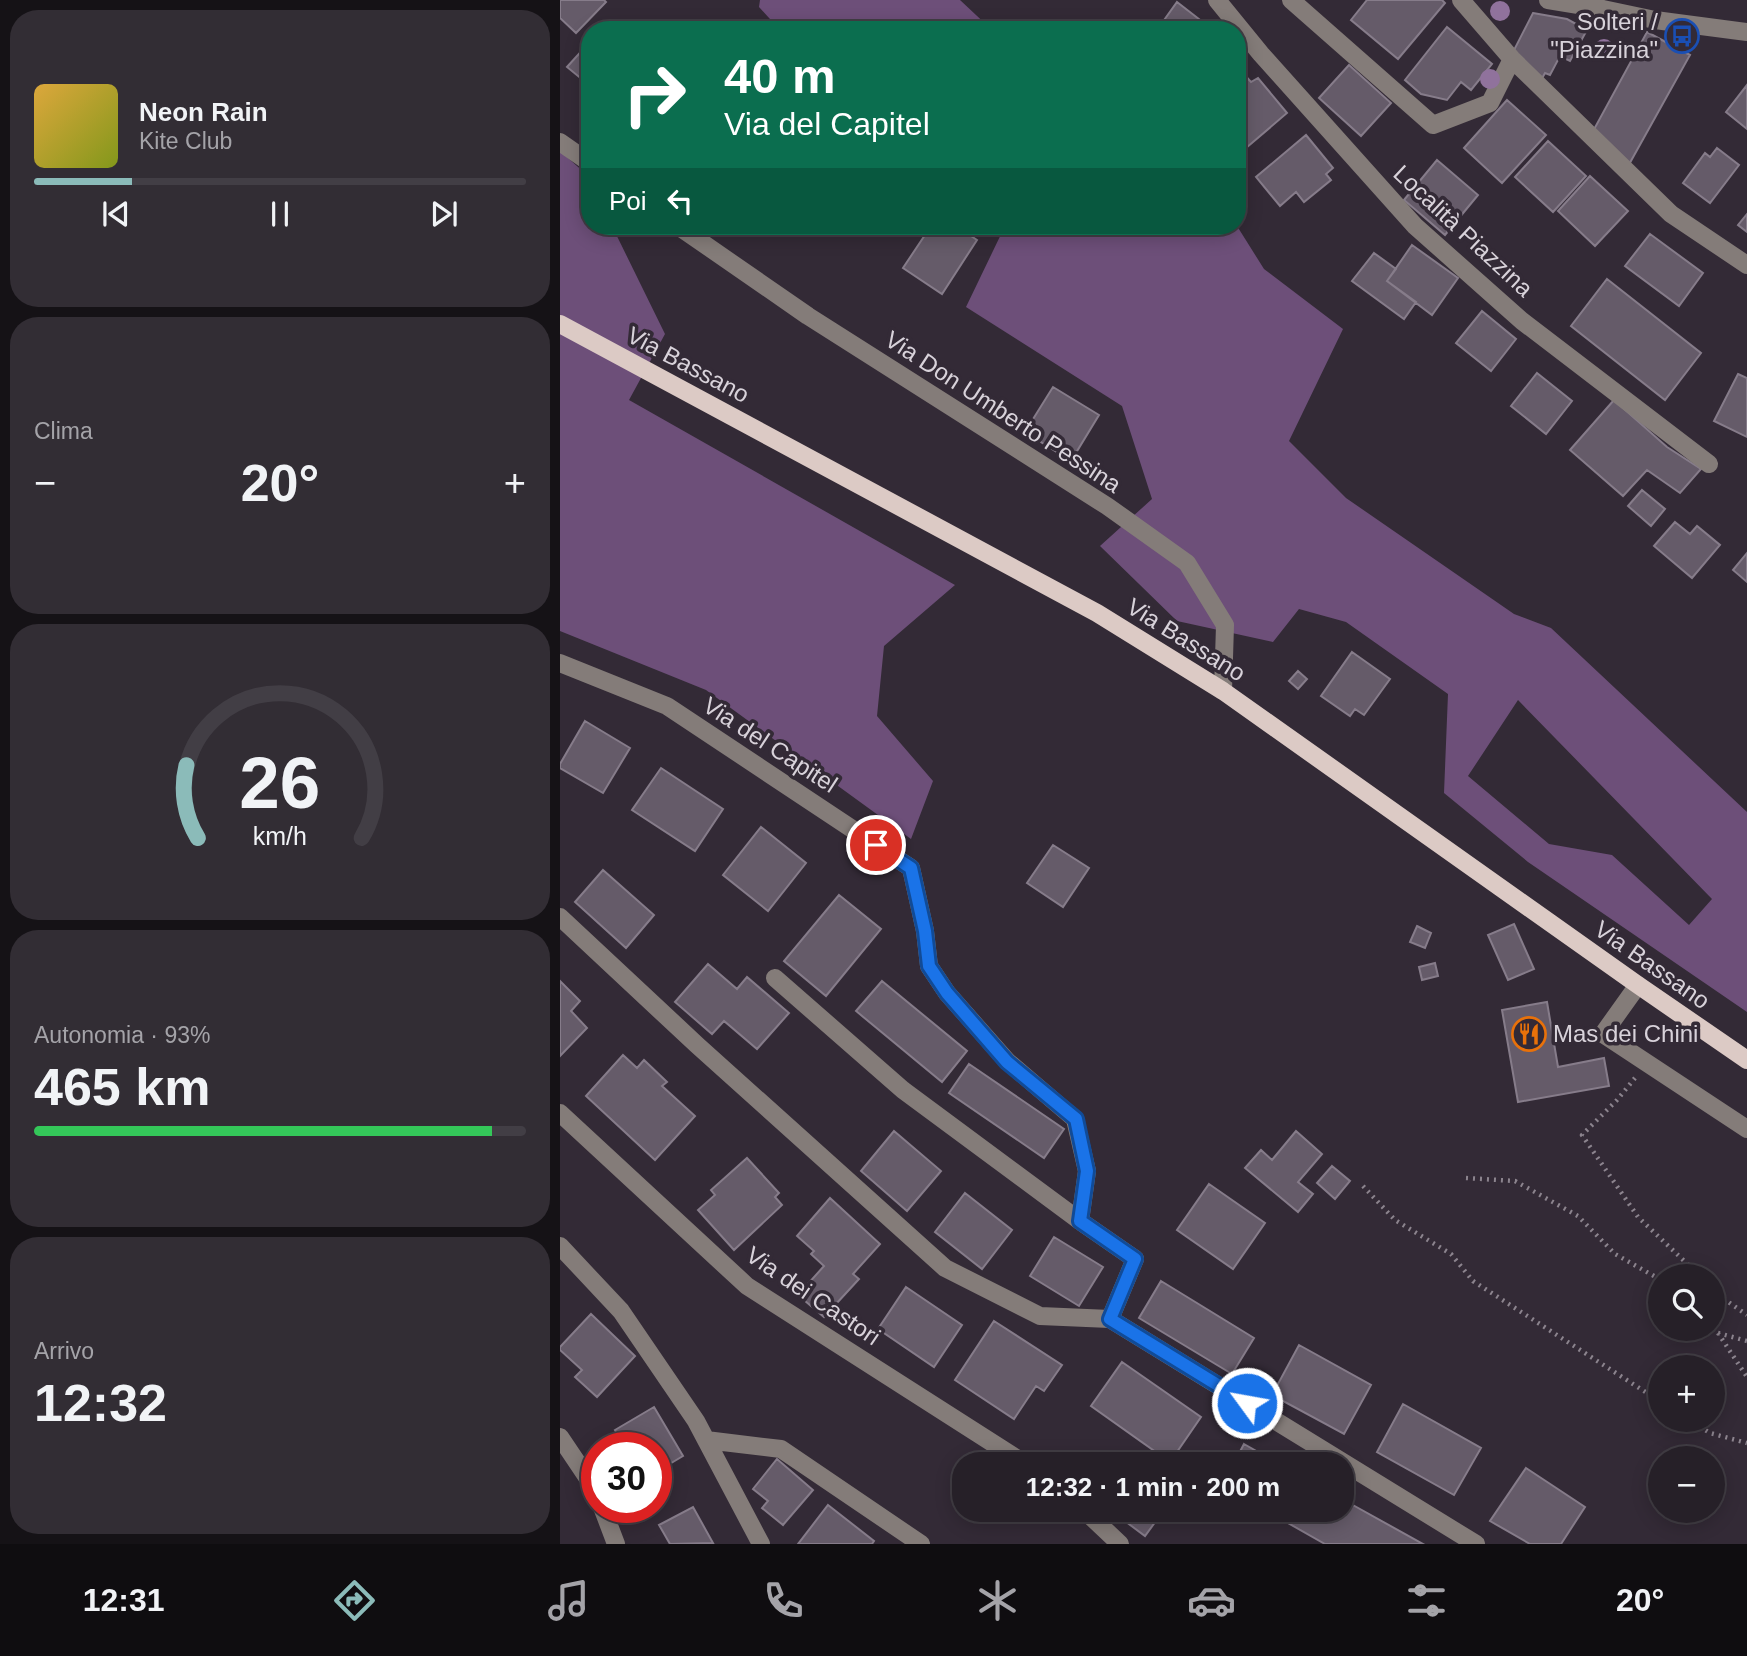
<!DOCTYPE html>
<html lang="it">
<meta charset="utf-8">
<style>
:root{--surface:#262028;--page:#322d34;--text:#f1f3f6;--muted:#a4a3a8;--line:#423e45;--accent:#8bbbb9}
body{margin:0;font-family:Helvetica,sans-serif;background:var(--page);color:var(--text);height:100vh;display:flex;flex-direction:column;font-size:26px;white-space:nowrap}
*{box-sizing:border-box;margin:0}
p{font-size:23px;color:var(--muted)}
.icon{flex:none;width:38px;height:38px;fill:none;stroke:currentColor;stroke-width:2;stroke-linecap:round;stroke-linejoin:round}
.map{position:relative;flex:1;overflow:hidden}
.drawer{display:flex;flex-direction:column;gap:10px;padding:10px;background:#151216;width:560px}
.drawer>*{flex:none}
.top-card{position:absolute;left:21px;top:21px;width:665px;height:214px;border-radius:28px;box-shadow:0 4px 18px #0003,0 0 0 2px var(--line);background:#0b6e4f;color:#fff;overflow:hidden}
.tools{position:absolute;left:1088px;top:1264px;display:grid;gap:14px}
.tools a{display:grid;place-items:center;width:77px;height:77px;border-radius:50%;background:var(--surface);box-shadow:0 4px 18px #0003,0 0 0 2px var(--line);font-size:35px}
.speed{position:absolute;left:21px;top:1432px;display:flex;gap:14px;font-size:35px;font-weight:700;text-align:center}
.speed>*{display:grid;place-content:center;width:91px;height:91px;border-radius:50%;background:var(--surface);box-shadow:0 4px 18px #0003,0 0 0 2px var(--line);line-height:1}
.speed .limit{border:10px solid #d22;background:#fff;color:#111}
.pin{position:absolute;display:grid;place-items:center;width:60px;height:60px;color:#fff;margin:-30px;border:4px solid #fff;border-radius:50%;box-shadow:0 2px 7px #0007}
.me{position:absolute;width:77px;margin:-38px;rotate:302deg;stroke-linejoin:round;filter:drop-shadow(0 0 5px #0008)}
.turn{display:flex;align-items:center;gap:24px;height:147px;padding:0 28px;font-size:32px}
.turn .icon{width:91px;height:91px;stroke-width:2.5}
.turn b{display:block;font-size:49px;line-height:60px}
.then{display:flex;align-items:center;height:66px;padding:0 28px;background:#0003;gap:14px;font-size:26px}
.big{font-size:52px;font-weight:600;line-height:1.1}
.drawer .tile{flex:1;display:flex;flex-direction:column;justify-content:center;gap:10px;min-width:0;padding:0 24px;border-radius:28px;background:var(--page)}
.drawer .dial{align-items:center;gap:0}
.dial svg{height:182px;overflow:visible;fill:none;stroke:var(--line);stroke-width:7;stroke-linecap:round;text-anchor:middle}
.dial text{fill:var(--text);stroke:none}
.song{display:flex;align-items:center;gap:21px}
.cover{width:84px;height:84px;border-radius:10px;background:linear-gradient(135deg,hsl(40 70% 55%),hsl(70 70% 35%))}
.played{height:7px;border-radius:4px;background:linear-gradient(90deg,var(--accent) 20%,var(--line) 20%)}
.keys{display:flex;justify-content:space-around;direction:ltr}
.heat{display:flex;justify-content:space-between;align-items:center;font-size:38px;direction:ltr}
.charge{height:10px;border-radius:5px;background:linear-gradient(90deg,#34c759 93%,var(--line) 0)}
.trip{position:absolute;left:392px;top:1452px;width:402px;height:70px;border-radius:28px;background:var(--surface);box-shadow:0 4px 18px #0003,0 0 0 2px var(--line);font-weight:600;line-height:70px;text-align:center}
.tabs{display:flex;height:112px;justify-content:space-around;align-items:center;background:#0f0d10;color:var(--muted)}
.tabs .icon{width:49px;height:49px}
.tabs .selected{color:var(--accent)}
.tabs b{font-size:32px;color:var(--text)}
main{display:flex;flex:1;min-height:0}
.map>svg:first-child{display:block}
.forest{fill:#6d4f79;fill-rule:evenodd}
.building{fill:#655b69;stroke:#867c8a;stroke-width:2}
.lines{fill:none;stroke-linecap:round;stroke-linejoin:round}
.path{stroke:#8c848e;stroke-width:4.5;stroke-dasharray:2 5;stroke-linecap:butt}
.minor{stroke:#847c79;stroke-width:18}
.major{stroke:#dccac5;stroke-width:18}
.tree{fill:#90729c}
.route-casing{stroke:#114b97;stroke-width:18}
.route{stroke:#1a73e8;stroke-width:12}
.labels{text-anchor:middle;stroke-width:7;stroke-linejoin:round;paint-order:stroke}
.poi-label{font-size:24px;fill:#d8d2da;stroke:#332a36;text-anchor:end}
.street-label{font-size:24px;fill:#d8d2da;stroke:#332a36}
</style>
<main>
<section class="drawer">
<div class="tile">
<div class="song"><i class="cover"></i><div><b>Neon Rain</b><p>Kite Club</p></div></div>
<div class="played"></div>
<div class="keys"><svg class="icon" aria-label="previous" viewBox="0 0 24 24"><path d="M18 5L8 12l10 7zM5 5v14"/></svg><svg class="icon" aria-label="pause" viewBox="0 0 24 24"><path d="M8 5v14M16 5v14"/></svg><svg class="icon" aria-label="next" viewBox="0 0 24 24"><path d="M6 5l10 7-10 7zM19 5v14"/></svg></div>
</div>
<div class="tile"><p>Clima</p>
<div class="heat"><a>−</a><b class="big">20°</b><a>+</a></div>
</div>
<div class="tile dial"><svg viewBox="0 0 100 80">
<path d="M14 69A42 42 0 1 1 86 69"/>
<path d="M14 69A42 42 0 0 1 9 37" stroke="#8bbbb9"/>
<text x="50" y="56" font-size="32" font-weight="700">26</text>
<text x="50" y="72" font-size="11">km/h</text>
</svg></div>
<div class="tile"><p>Autonomia · 93%</p><b class="big">465 km</b><div class="charge"></div></div>
<div class="tile"><p>Arrivo</p><b class="big">12:32</b></div>
</section>
<div class="map">
<svg width="1187" height="1544" viewBox="0 0 1187 1544">
<rect width="100%" height="100%" fill="#332a36"/>
<path class="forest" d="M200 0H400L432 30H220L199 7Z
M0 151 26 174 30 182V226H52L105 334 69 400 395 585 324 646 317 716 373 781 351 839 146 690 0 631Z
M445 226H677L704 269 783 329 729 441 786 498 954 614 991 628 1187 812V1012L968 862 884 793 888 694 786 622 739 609 713 642 617 621 540 546 592 499 562 406 406 307ZM958 700 1152 899 1129 925 1052 855 989 844 908 776Z"/>
<path class="building" d="M0 0H44L46 2 16 33 0 18Z
M807 0H882L885 3 838 59 791 20Z
M617 2 653 30H597Z
M973 13 1007 19 1027 30 1010 61 1000 56 990 75 985 73 980 82 952 54Z
M887 27 932 64 911 90 901 82 887 100 861 94 845 80Z
M1087 32 1130 55 1067 168 1032 133Z
M26 46 30 49 29 85 7 67Z
M789 65 831 103 801 136 759 98Z
M681 71 691 82 698 78 727 113 679 154 677 152V74Z
M1187 85V129L1166 112Z
M947 100 986 135 942 183 904 148Z
M746 135 773 168 766 174 771 180 744 202 736 192 720 206 696 177Z
M988 141 1026 176 993 212 955 177Z
M1157 148 1179 165 1150 203 1123 183 1145 153 1150 157Z
M877 160 918 195 885 235 844 200Z
M1030 176 1068 211 1035 246 998 211Z
M1187 214V232L1178 225Z
M371 226H396L417 240 382 294 343 268Z
M1090 234 1143 273 1119 306 1065 266Z
M852 245 898 278 872 315 827 281Z
M814 253 836 269 827 281 856 302 844 319 792 281Z
M1047 279 1141 353 1105 400 1011 326Z
M922 311 956 339 931 371 896 343Z
M977 373 1012 401 986 434 951 406Z
M1178 374 1187 378V437L1154 421Z
M493 387 539 415 511 461 465 432Z
M1054 400 1107 447 1141 469 1120 493 1087 470 1063 496 1010 450Z
M1082 490 1105 509 1091 526 1068 506Z
M1115 522 1130 534 1137 526 1160 545 1132 578 1094 546Z
M1187 553V582L1173 570Z
M792 652 830 679 804 715 795 709 790 716 761 696Z
M738 671 747 679 738 689 729 681Z
M25 721 70 748 43 793 0 768V764Z
M101 768 163 809 135 851 72 810Z
M201 827 246 863 208 911 163 875Z
M493 845 529 868 503 907 467 883Z
M43 870 94 915 66 948 15 902Z
M279 895 321 929 266 996 224 961Z
M954 924 974 969 948 980 928 935Z
M857 926 871 933 865 948 850 942Z
M875 963 878 976 862 980 859 967Z
M148 964 177 989 187 977 229 1013 197 1049 164 1021 152 1034 115 1002Z
M0 981 20 1001 11 1011 27 1028 0 1056Z
M322 981 407 1051 382 1082 296 1011Z
M987 1002 998 1067 1044 1058 1049 1086 958 1102 942 1010Z
M63 1055 77 1068 84 1060 107 1082 102 1086 135 1116 95 1160 26 1096Z
M409 1064 504 1129 484 1158 389 1093Z
M334 1131 381 1171 347 1211 301 1171Z
M736 1131 762 1154 738 1182 753 1194 738 1212 685 1168 701 1150 712 1160Z
M187 1158 219 1193 215 1197 222 1205 174 1250 138 1210 155 1195 151 1190Z
M772 1166 790 1181 775 1199 757 1183Z
M649 1184 705 1223 673 1269 617 1230Z
M405 1193 452 1230 422 1269 375 1232Z
M270 1198 320 1244 293 1274 299 1279 264 1317 238 1295 264 1266 251 1254 254 1251 237 1236Z
M494 1237 543 1267 519 1306 470 1276Z
M601 1281 694 1338 672 1374 579 1318Z
M346 1287 402 1325 374 1367 318 1329Z
M31 1314 75 1356 37 1397 15 1377 22 1370 0 1350V1347Z
M434 1321 502 1365 484 1391 476 1386 454 1419 395 1380Z
M739 1345 811 1385 784 1434 712 1395Z
M562 1362 641 1417 610 1462 531 1406Z
M843 1404 921 1448 894 1495 817 1452Z
M94 1407 123 1456 96 1472V1447H65L55 1430Z
M684 1444 721 1465H673Z
M217 1459 253 1490 223 1525 202 1508 208 1501 193 1489Z
M966 1468 1025 1507 1001 1544H970L930 1521Z
M782 1499 863 1544H765L705 1510H782Z
M268 1505 314 1541 312 1544H238Z
M133 1507 153 1543 110 1544 99 1525Z
M550 1510H604L585 1536Z"/>
<g class="lines">
<path class="path" d="M1075 1078 1057 1100 1022 1135 1078 1217 1140 1276
M906 1178 955 1181 1018 1216 1055 1254 1101 1280
M803 1186 835 1220 891 1254 913 1281 1101 1402
M1153 1289 1164 1299 1187 1315
M1153 1328 1158 1333 1187 1377
M1158 1333 1187 1341
M1128 1419 1150 1433 1187 1443"/>
<path class="minor" d="M657 0 701 54 855 226 962 321 1149 464
M731 0 873 125 930 103 952 59
M901 0 952 59 1111 214 1187 265
M988 0 1043 9 1095 20 1187 32
M0 142 30 163
M118 226 248 316 547 506 627 563 665 625 663 691
M0 663 107 706 351 868 365 931 369 966 387 993 447 1061 515 1119 527 1171 520 1221
M0 917 137 1045 385 1268 480 1316 550 1319 916 1544
M215 978 343 1090 520 1221 575 1259 550 1319
M1078 985 1043 1034 1187 1129
M0 1113 187 1286 467 1465
M0 1246 61 1311 136 1421 201 1544
M0 1437 37 1492
M146 1440 221 1449 361 1544
M42 1507 56 1544
M524 1510 560 1544"/>
<path class="major" d="M0 324 537 613 663 691 1078 985 1187 1060"/>
</g>
<g class="tree">
<circle cx="940" cy="11" r="10"/>
<circle cx="1044" cy="49" r="10"/>
<circle cx="930" cy="79" r="10"/>
</g>
<g class="lines">
<g class="route-casing">
<path id="route" d="M316 845 351 868 365 931 369 966 387 993 447 1062 516 1119 527 1171 520 1221 575 1259 550 1319 687 1403"/>
</g>
<use href="#route" class="route"/>
</g>
<defs>
<g id="bus-ring" transform="scale(1.75)"><circle r="9.5" fill="#332a36" stroke="#1a4fb4" stroke-width="1.5"/><path d="M-5-6H5V4H4V6H2V4H-2V6H-4V4H-5ZM-3.5-4V0h7V-4ZM-3.5 1.2v1.5H-2V1.2ZM2 1.2v1.5H3.5V1.2Z" fill="#1a4fb4"/></g>
<g id="restaurant-ring" transform="scale(1.75)"><circle r="9.5" fill="#332a36" stroke="#e8710a" stroke-width="1.5"/><path d="M-5-6h1v4h1v-4h1v4h1v-4h1v5L-1.5 .5V6h-2V.5L-5-1ZM5-6V6H3V1.5H1.5Q1.5-4 5-6Z" fill="#e8710a"/></g>
</defs>
<g fill-rule="evenodd">
<use href="#bus-ring" x="1122" y="36"/>
<use href="#restaurant-ring" x="969" y="1034"/>
</g>
<g class="labels">
<g class="poi-label">
<text x="1098" y="30">Solteri /<tspan x="1098" dy="28">"Piazzina"</tspan></text>
<text x="993" y="1042" text-anchor="start">Mas dei Chini</text>
</g>
<g class="street-label">
<text transform="translate(903 231) rotate(43)" y="8">Località Piazzina</text>
<text transform="translate(128 365) rotate(28)" y="8">Via Bassano</text>
<text transform="translate(443 412) rotate(33)" y="8">Via Don Umberto Pessina</text>
<text transform="translate(626 640) rotate(32)" y="8">Via Bassano</text>
<text transform="translate(210 745) rotate(33)" y="8">Via del Capitel</text>
<text transform="translate(1092 965) rotate(35)" y="8">Via Bassano</text>
<text transform="translate(253 1296) rotate(34)" y="8">Via dei Castori</text>
</g>
</g>
</svg>
<div class="tools">
<a><svg class="icon" aria-label="search" viewBox="0 0 24 24"><circle cx="10" cy="10" r="6"/><path d="M15 15l6 6"/></svg></a>
<a>+</a>
<a>−</a>
</div>
<div class="speed"><div class="limit">30</div></div>
<div class="pin" style="left:316px;top:845px;background:#d93025"><svg class="icon" aria-label="arrive" viewBox="0 0 24 24"><path d="M6 21V4h12l-3 4 3 4H6"/></svg></div>
<svg class="me" style="left:687px;top:1403px" viewBox="-20 -20 40 40"><circle r="17" fill="#1a73e8" stroke="#fff" stroke-width="3"/><path d="M0-11L8 9 0 5-8 9z" fill="#fff"/></svg>
<div class="trip">12:32 · 1 min · 200 m</div>
<div class="top-card">
<div class="turn"><svg class="icon" aria-label="right" viewBox="0 0 24 24"><path d="M7 20v-9h11M14 6l5 5-5 5"/></svg><div><b>40 m</b>Via del Capitel</div></div>
<div class="then">Poi<svg class="icon" aria-label="left" viewBox="0 0 24 24"><path d="M17 20v-9H6M10 6l-5 5 5 5"/></svg></div>
</div>
</div>
</main>
<nav class="tabs">
<b>12:31</b>
<svg class="icon selected" aria-label="directions" viewBox="0 0 24 24"><path d="M12 3l9 9-9 9-9-9zM9 14v-3h6M13 9l2 2-2 2"/></svg>
<svg class="icon" aria-label="music" viewBox="0 0 24 24"><path d="M9 18V5l10-2v13"/><circle cx="6" cy="18" r="3"/><circle cx="16" cy="16" r="3"/></svg>
<svg class="icon" aria-label="phone" viewBox="0 0 24 24"><path d="M5 4h4l2 5-3 2q2 4 5 5l2-3 5 2v4C11 20 4 13 5 4z"/></svg>
<svg class="icon" aria-label="climate" viewBox="0 0 24 24"><path d="M12 3v18M4 7l16 10M4 17L20 7"/></svg>
<svg class="icon" aria-label="car" viewBox="0 0 24 24"><path d="M5 17H2v-5l4-1 3-4h7l3 4 3 1v5h-3M9 17h6M6 11h13"/><circle cx="7" cy="17" r="2"/><circle cx="17" cy="17" r="2"/></svg>
<svg class="icon" aria-label="filters" viewBox="0 0 24 24"><path d="M4 7h16M4 17h16"/><circle cx="9" cy="7" r="2"/><circle cx="15" cy="17" r="2"/></svg>
<b>20°</b>
</nav>
